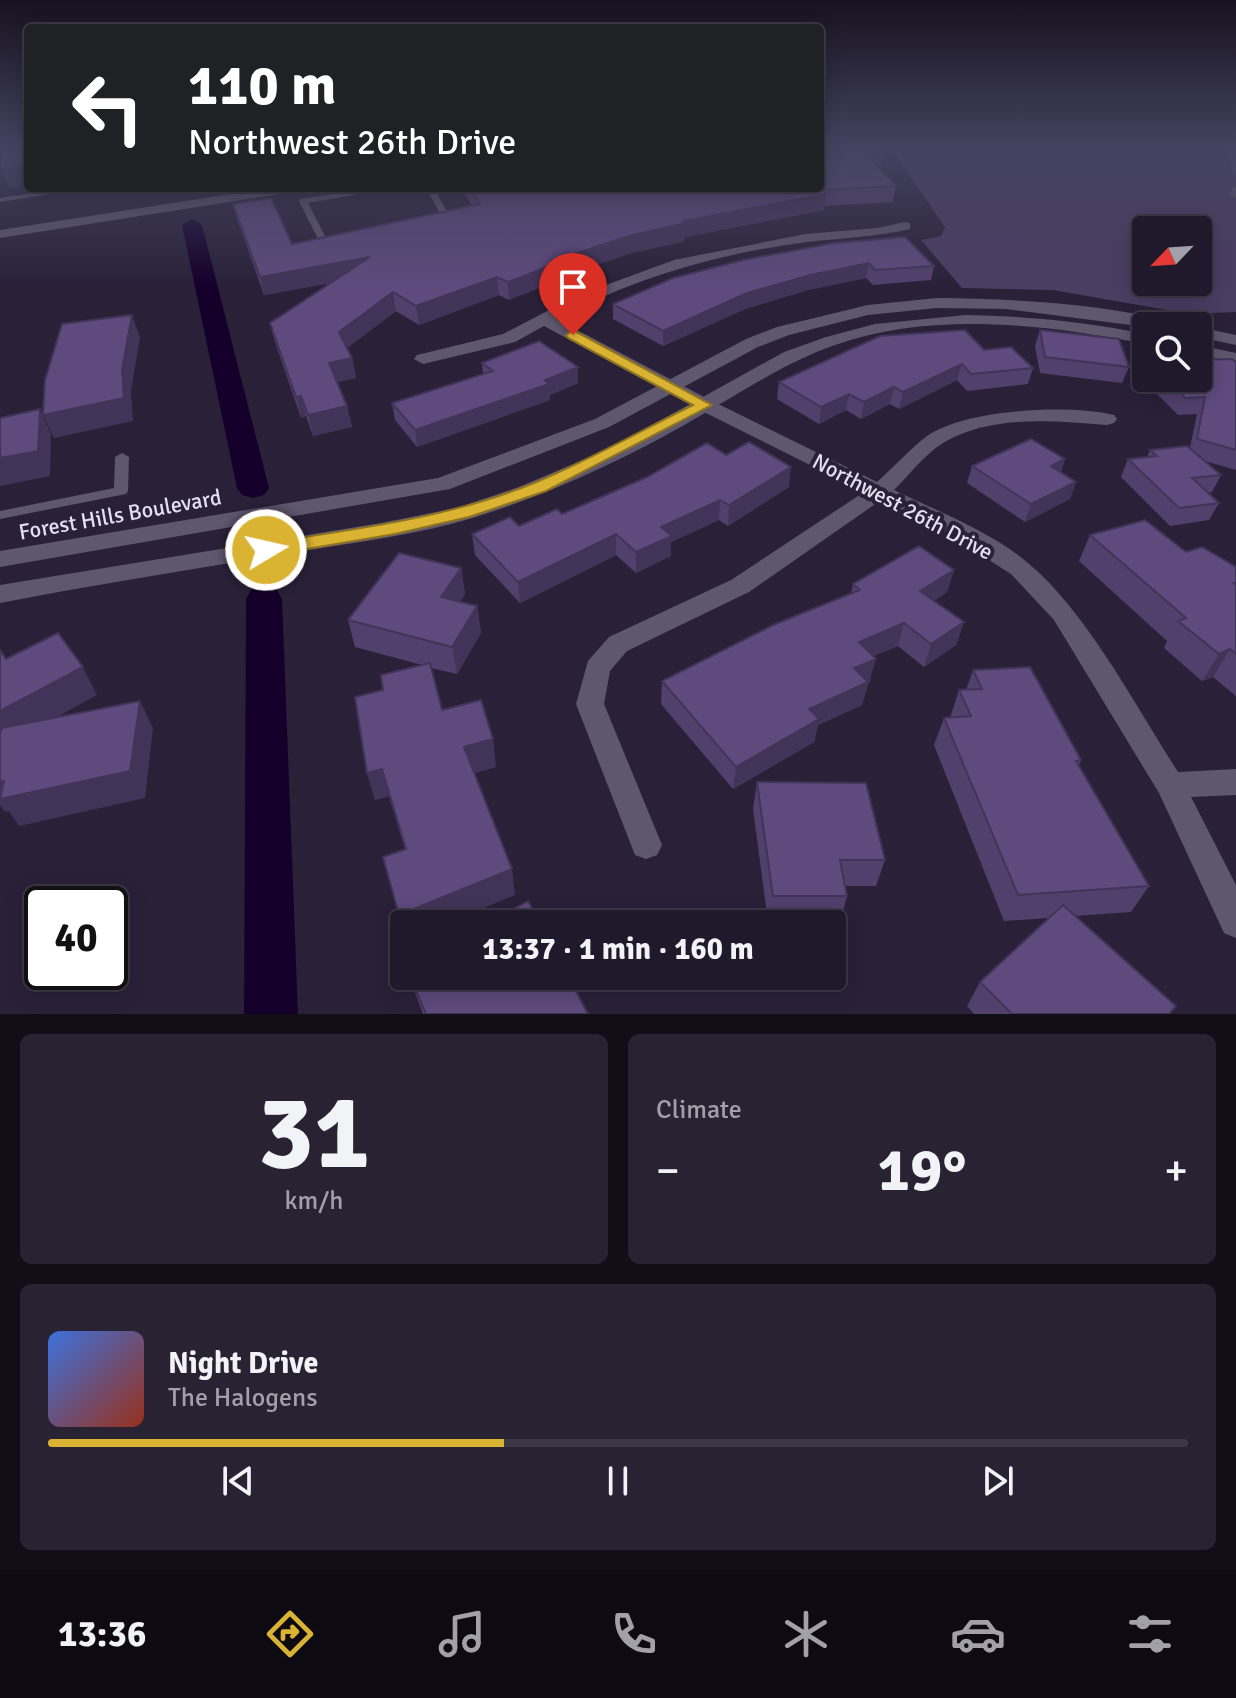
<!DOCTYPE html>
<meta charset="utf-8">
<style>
:root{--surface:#20192b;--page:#282233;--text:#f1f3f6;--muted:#a2a0a9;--line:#3d3847;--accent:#dab333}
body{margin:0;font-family:Signika,sans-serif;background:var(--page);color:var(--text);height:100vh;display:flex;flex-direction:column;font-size:30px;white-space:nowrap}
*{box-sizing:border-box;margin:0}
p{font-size:26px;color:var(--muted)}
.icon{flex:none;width:44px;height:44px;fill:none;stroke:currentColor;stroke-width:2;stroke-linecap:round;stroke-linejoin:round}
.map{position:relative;height:1014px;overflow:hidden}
.panel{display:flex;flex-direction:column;gap:20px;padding:20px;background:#120e18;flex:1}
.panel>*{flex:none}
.banner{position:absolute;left:24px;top:24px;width:800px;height:168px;border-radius:8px;box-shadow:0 4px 20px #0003,0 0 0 2px var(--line);background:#202124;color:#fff;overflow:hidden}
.needle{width:52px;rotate:245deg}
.tools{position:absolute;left:1132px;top:216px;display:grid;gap:16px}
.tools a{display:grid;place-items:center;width:80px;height:80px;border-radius:8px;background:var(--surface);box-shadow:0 4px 20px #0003,0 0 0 2px var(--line);font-size:40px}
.speed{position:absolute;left:24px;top:886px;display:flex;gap:16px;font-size:40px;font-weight:700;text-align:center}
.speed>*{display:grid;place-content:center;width:104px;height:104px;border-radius:50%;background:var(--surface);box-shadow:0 4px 20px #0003,0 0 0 2px var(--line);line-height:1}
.speed .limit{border:4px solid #111;border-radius:12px;background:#fff;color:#111}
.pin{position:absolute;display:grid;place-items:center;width:68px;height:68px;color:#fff;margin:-82px -34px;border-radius:50% 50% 50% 0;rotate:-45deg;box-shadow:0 0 8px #0007}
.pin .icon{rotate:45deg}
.me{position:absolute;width:88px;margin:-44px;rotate:81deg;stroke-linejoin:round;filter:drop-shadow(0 0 6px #0008)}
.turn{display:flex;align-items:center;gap:28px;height:168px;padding:0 32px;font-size:36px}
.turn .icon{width:104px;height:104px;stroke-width:2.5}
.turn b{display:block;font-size:56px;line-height:68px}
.big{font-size:60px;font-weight:800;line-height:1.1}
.panel .card{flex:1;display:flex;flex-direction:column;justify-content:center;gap:12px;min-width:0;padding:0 28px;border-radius:12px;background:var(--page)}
.panel .dial{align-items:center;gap:0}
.dial b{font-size:104px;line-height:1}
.song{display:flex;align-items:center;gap:24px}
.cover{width:96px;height:96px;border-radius:12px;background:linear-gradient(135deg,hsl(220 70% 55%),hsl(10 70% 35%))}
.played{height:8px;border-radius:4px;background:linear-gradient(90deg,var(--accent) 40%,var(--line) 40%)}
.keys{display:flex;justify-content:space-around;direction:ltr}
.heat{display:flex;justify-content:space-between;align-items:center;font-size:44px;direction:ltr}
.panel .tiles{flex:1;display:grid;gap:20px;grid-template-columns:1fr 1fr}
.card:last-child{grid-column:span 2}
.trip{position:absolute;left:390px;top:910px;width:456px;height:80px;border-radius:8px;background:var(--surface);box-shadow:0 4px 20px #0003,0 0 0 2px var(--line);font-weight:800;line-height:80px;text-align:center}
.menu{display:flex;height:128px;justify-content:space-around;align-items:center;background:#0d0a11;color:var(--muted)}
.menu .icon{width:56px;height:56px}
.menu .current{color:var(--accent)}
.menu b{font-size:36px;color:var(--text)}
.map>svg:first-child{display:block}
.green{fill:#4c3d63;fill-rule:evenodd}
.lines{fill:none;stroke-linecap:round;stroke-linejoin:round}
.canal{fill:#15002b;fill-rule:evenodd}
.service{fill:#5f576e;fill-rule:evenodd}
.minor{fill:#5f576e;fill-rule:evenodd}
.tertiary{fill:#5f576e;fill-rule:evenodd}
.wall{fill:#51406c}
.shaded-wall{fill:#423458}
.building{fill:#5e4a7d;stroke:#423458;stroke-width:2}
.route{fill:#dab333;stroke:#8e7421;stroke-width:2}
.labels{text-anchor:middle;stroke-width:8;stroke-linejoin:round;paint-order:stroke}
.street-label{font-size:22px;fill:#e5e0f0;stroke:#2a2139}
</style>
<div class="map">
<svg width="1236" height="1014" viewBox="0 0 1236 1014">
<rect width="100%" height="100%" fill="#2a2139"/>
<path class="green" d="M889 145H1236V312L1190 314 1053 290 962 288 921 240 941 236 945 227ZM1146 230H1198V282H1146Z"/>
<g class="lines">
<path class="canal" d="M192 219 202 225 269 488 264 495 253 498 242 495 237 488 182 225Z
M264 586 277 590 282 599 298 1014H244L246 599 251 590Z"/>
<path class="service" d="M1230 145H1236V175L1232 173Z
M1233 187H1236V198L1229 195Z
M68 188H89L0 202V198Z
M373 188H393L308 203 326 238 337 236 342 239 337 242 320 243 299 201 300 199Z
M426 188H434L450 217 449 219 433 221V217L441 215Z
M122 453 129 457 128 491 126 494 0 519V511L114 488 115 457Z"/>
<path class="minor" d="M905 222 910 223V229C876 237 842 238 807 242 720 253 633 278 556 319L712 401 877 482C894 467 910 449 927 436 966 409 1069 404 1114 415L1117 419 1114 423 1107 425C1055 421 991 414 943 443 925 454 909 475 894 490 937 511 992 532 1028 563 1087 612 1136 707 1178 772L1236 769V795L1191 797 1236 885V938L1224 933 1159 793 1054 620 1011 574 948 534 881 500 749 592 627 651 610 671 604 704 662 845 657 855 646 859 635 855 576 704 588 661 609 637 731 580 864 492 698 409 544 326 515 342 423 364 414 359 417 355 503 334 576 296 674 260 805 234 877 228Z"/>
<path class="tertiary" d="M268 188H299L293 192 0 238V230Z
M937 298C1016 299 1097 303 1174 322L1176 326 1146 327 1006 309 937 308 868 315 789 335 758 347 609 427 450 489 0 567V551L438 478 595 419 746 339 777 327 868 305Z
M966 315C1027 316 1086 322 1146 334V344C1046 325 934 310 835 345 781 364 736 396 686 424 619 462 549 494 476 517 418 535 357 542 298 552 199 568 99 584 0 603V585L381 523 457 508 519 487 611 448 784 352 826 337 875 324Z
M1198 327 1236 335V345L1198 337Z
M1198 345 1236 353V363L1198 355Z"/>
</g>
<path class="wall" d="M820 145 882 166 878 167 896 186 893 202 824 206V210L685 237V239L682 242 631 253 557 278V281L509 300 499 295 419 325 396 311 347 348 352 358 356 378 337 382 347 406 352 427 313 436 306 416 301 418 275 342 270 323 331 283 264 295 238 221 233 204 292 244 472 205 461 188H820Z
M743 260 934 266 931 280 873 285 866 278 808 290 745 309 663 346 613 319V304Z
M1040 330 1129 367 1122 383 1040 373 1035 346Z
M984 350 1033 368 1028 384 967 391 957 380 899 409 890 404 861 419 846 410 819 424 777 399 779 382Z
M1236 362V470L1205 461 1221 475 1212 492 1208 493 1219 503 1209 520 1170 526 1121 477 1128 459 1147 457 1150 450 1190 448 1197 414 1178 415 1142 379 1146 370V378H1198Z
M482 363 578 367V383L550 395V400L417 447 395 420 392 403 483 374Z
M726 455 789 487 728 526 719 520 671 542V556L636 573 616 555 520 603 475 555 472 534 519 526 562 514Z
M1065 459 1061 472 1076 482 1070 499 1025 522 967 483 972 466Z
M1090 535 1186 552 1236 567V696L1213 677 1202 681 1164 648 1167 641 1079 561Z
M461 568 465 594 460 602 477 606 481 633 457 674 431 668 442 710 496 767 474 773 515 895 404 924V932L383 857 405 849 389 796 375 800 367 773 383 690 422 665 355 647 348 620Z
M954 570 947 592 934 601 964 622 956 645 924 667 898 646 873 656 870 682H868L862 705 818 725 814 742 733 789 661 704 662 681 851 594 853 584Z
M973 670 1081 760 1079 765 1149 886 1131 912 1075 916 1169 1014H974L967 1006 980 982 1049 918 1004 921 934 745 944 718H950L959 690H966Z
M757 782 885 860 876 886H845L847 896 840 922H768L753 809Z
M409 976H568L588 1014H423Z"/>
<path class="shaded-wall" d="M885 151 882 166 863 169 866 154Z
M28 165V185L9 188 1 169Z
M826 194 824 210 685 237V239L682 242 631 253 557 278V281L509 300 508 282 553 261 632 235 684 221Z
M370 257 373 275 264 295 260 277Z
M869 263 866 278 808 290 745 309 663 346V331L747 293 810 275Z
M497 277 499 295 419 325 416 306Z
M393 292 396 311 343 351 339 332Z
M132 315 140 337 131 391 133 421 54 438 43 415 122 369Z
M352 358 356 378 334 383 329 363Z
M962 364 957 380 899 409 903 392Z
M578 367V383L550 395V400L417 447 415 430Z
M894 387 890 404 861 419 864 402Z
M849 394 846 410 819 424 821 407Z
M301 396 306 416 301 418 296 397Z
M347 406 352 427 313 436 308 415Z
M40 409 51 434 50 476 0 486V458Z
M1065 459 1059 477 1051 466Z
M791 467 789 487 728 526 729 505Z
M1076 482 1070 499 1025 522 1031 504Z
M720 500 719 520 671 542V556L636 573V552L661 527Z
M616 534V555L520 603 518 582Z
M461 568 465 594 445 624 441 597Z
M954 570 947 592 914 613 920 591Z
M477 606 481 633 457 674 452 647Z
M964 622 956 645 924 667 931 644Z
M904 623 898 646 854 664 859 642Z
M1230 649 1213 677 1202 681 1219 654Z
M876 659 862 705 818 725 814 742 733 789 736 767 809 709 854 668Z
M83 667 97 695 0 748V711Z
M140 701 153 728 145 798 19 826 9 811 5 812 0 805V782L4 781Z
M493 739 496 767 469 774 464 747Z
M382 769 389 796 375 800 367 773Z
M512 869 515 895 446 924H404V932L399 915Z"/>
<path class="building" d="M3 145H28V165L1 169Z
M820 145H873L885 151 866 154 896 186 821 190 826 194 684 221 686 222 682 224 632 235 553 261 557 263 508 282 497 277 416 306 393 292 339 332 352 358 329 363 347 406 308 415 301 396 296 397 270 323 370 257 260 277 233 204 271 198 292 244 480 204 470 188H820Z
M905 237 934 266 875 270 869 263 810 275 747 293 663 331 613 304 673 278 743 260 834 243Z
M132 315 122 369 124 398 43 415 45 380 62 324Z
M965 330 984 350 1011 347 1033 368 971 374 962 364 903 392 894 387 864 402 849 394 821 407 779 382 880 336Z
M1040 330 1119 339 1129 367 1045 357Z
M539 341 578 367 545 380 549 384 415 430 392 403 493 371 482 363Z
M1232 359 1236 362V450L1197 439 1205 397 1185 398 1165 378H1198V360Z
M40 409 38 451 0 458V418Z
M1031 439 1065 459 1051 466 1076 482 1031 504 972 466Z
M749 442 791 467 729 505 720 500 661 527 672 536 636 552 616 534 518 582 472 534 510 517 519 526 557 509 562 514 647 477 707 443 726 455Z
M1187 446 1221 475 1192 478 1219 503 1179 508 1128 459 1157 456 1150 450Z
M1145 520 1186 552 1202 547 1236 567V583H1234L1236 585V654L1230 649 1219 654 1178 621 1186 618 1090 535Z
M919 546 954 570 920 591 964 622 931 644 904 623 859 642 876 659 854 668 868 682 809 709 819 719 736 767 662 681 773 625 860 590 853 584Z
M399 553 461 568 441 597 477 606 452 647 348 620Z
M58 633 83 667 0 711V650L6 659Z
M430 663 442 710 481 700 493 739 464 747 512 869 399 915 383 857 406 849 382 769 367 773 355 697 383 690 381 675Z
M1030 667 1081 760 1076 761 1149 886 1018 895 944 718 971 716 959 690 982 689 973 670Z
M140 701 130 771 0 799 4 781 0 782V734L2 728Z
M757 782 866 783 885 860H840L847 896H773Z
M528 901 540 924H486Z
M1063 905 1176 1006 1169 1014H1012L980 982Z
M410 976H568L588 1014H426Z"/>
<linearGradient id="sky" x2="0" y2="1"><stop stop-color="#17121f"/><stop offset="0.51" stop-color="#44435f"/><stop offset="1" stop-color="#44435f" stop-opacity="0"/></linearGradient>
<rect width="1236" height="287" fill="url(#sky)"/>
<path class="route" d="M573 330 712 405 546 491 469 517 395 534 266 556 259 554 256 550 266 543C356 529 448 518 534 483 588 461 640 431 693 405L568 338 566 335Z"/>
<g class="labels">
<g class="street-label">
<text transform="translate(903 506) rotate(28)" y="8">Northwest 26th Drive</text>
<text transform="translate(120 514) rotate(-10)" y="8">Forest Hills Boulevard</text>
</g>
</g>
</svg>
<div class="tools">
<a><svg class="needle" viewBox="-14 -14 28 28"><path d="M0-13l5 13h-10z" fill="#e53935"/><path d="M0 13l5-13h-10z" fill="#a2a0a9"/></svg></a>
<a><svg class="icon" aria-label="search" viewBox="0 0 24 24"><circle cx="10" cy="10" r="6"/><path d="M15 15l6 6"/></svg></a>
</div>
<div class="speed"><div class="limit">40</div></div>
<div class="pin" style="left:573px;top:335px;background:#d93025"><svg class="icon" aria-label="arrive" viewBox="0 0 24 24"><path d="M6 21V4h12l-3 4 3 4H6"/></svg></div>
<svg class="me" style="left:266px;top:550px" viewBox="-20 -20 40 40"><circle r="17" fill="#dab333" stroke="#fff" stroke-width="3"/><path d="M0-11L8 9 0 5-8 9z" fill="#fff"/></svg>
<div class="trip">13:37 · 1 min · 160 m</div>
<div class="banner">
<div class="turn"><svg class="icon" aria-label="left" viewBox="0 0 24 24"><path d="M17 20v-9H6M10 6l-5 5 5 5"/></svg><div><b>110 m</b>Northwest 26th Drive</div></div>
</div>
</div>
<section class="panel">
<div class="tiles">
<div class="card dial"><b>31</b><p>km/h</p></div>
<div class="card"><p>Climate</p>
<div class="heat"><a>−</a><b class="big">19°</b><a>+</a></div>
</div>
<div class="card">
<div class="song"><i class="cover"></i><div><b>Night Drive</b><p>The Halogens</p></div></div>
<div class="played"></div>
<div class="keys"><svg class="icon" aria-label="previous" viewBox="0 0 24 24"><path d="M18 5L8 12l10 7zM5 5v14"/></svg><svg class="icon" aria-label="pause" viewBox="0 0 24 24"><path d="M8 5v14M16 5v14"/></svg><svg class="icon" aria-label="next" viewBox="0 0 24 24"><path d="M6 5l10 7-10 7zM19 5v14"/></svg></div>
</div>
</div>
</section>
<nav class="menu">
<b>13:36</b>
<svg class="icon current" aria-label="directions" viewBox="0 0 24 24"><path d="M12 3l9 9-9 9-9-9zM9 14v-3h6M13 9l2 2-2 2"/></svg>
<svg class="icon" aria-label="music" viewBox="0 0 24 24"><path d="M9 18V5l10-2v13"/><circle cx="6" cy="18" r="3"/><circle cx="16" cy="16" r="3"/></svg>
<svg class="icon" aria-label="phone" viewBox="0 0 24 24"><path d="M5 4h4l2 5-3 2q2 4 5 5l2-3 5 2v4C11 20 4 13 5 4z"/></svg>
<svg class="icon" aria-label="climate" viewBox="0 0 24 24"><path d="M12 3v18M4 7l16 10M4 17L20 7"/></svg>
<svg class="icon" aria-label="car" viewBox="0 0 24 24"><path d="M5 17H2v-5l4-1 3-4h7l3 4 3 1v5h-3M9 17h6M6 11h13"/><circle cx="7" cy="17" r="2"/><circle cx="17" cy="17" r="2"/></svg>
<svg class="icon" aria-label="filters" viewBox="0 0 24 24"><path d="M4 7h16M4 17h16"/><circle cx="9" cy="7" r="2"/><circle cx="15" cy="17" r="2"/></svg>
</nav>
